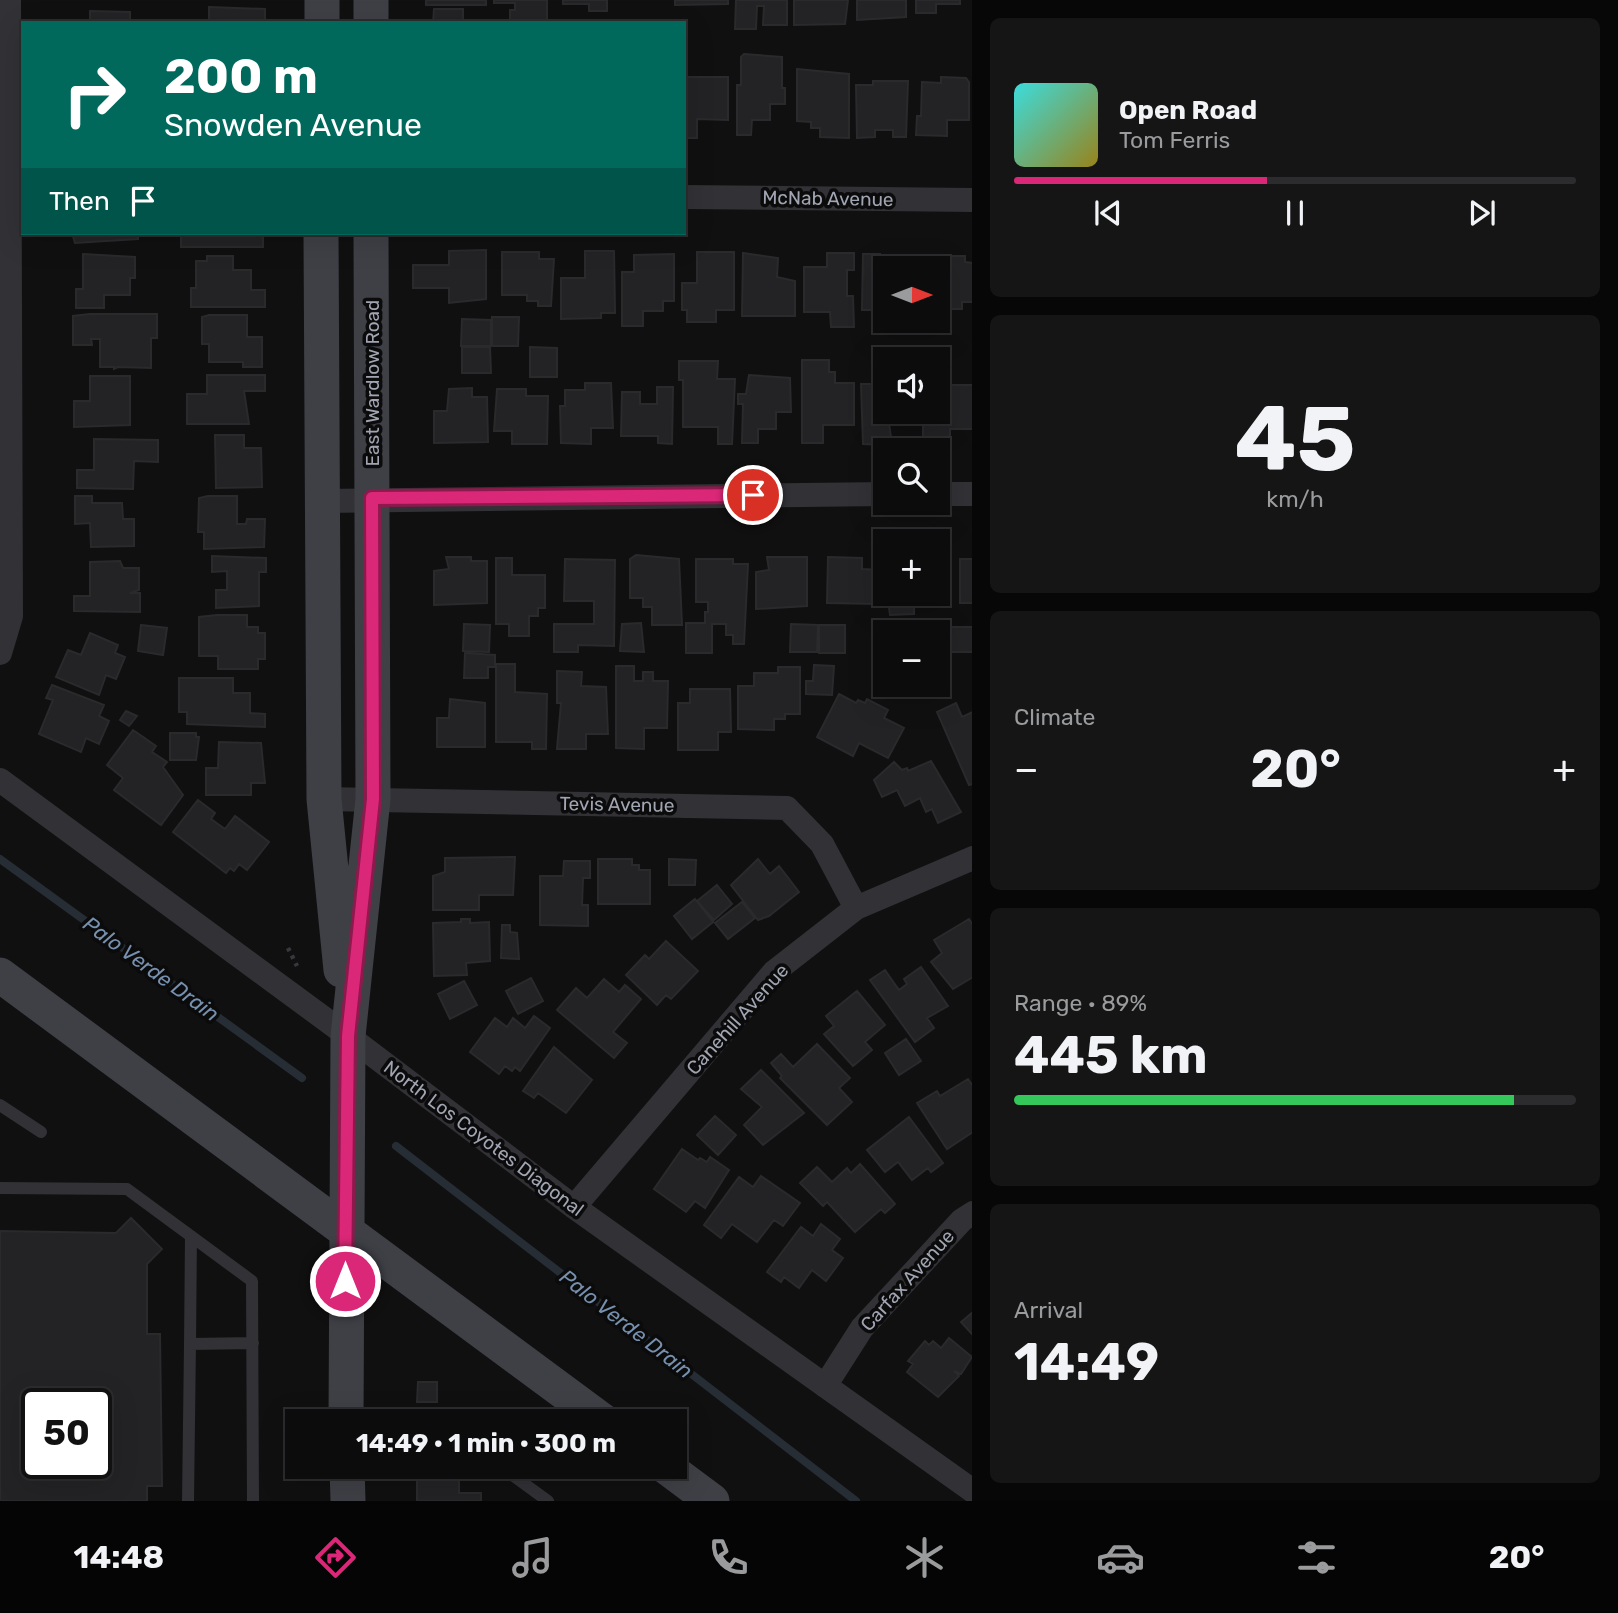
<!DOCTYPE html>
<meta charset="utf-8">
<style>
:root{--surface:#0c0c0d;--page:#151516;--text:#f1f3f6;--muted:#9a9b9d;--line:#2c2c2e;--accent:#db2777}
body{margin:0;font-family:Rubik,sans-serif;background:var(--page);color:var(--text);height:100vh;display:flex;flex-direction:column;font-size:26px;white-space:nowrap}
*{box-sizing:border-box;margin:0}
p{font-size:23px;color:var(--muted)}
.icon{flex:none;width:38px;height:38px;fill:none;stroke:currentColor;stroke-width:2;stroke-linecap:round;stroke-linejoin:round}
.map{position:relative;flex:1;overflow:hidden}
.sheet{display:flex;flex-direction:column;gap:18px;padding:18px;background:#070707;width:646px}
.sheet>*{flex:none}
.hud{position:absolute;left:21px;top:21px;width:665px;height:214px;border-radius:0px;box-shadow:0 7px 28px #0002,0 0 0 2px var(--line);background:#00695c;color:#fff;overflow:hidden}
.needle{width:46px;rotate:90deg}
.fabs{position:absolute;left:873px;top:256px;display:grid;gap:14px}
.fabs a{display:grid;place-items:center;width:77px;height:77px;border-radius:0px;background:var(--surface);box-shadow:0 7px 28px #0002,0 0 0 2px var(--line);font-size:35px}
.speed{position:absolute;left:21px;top:1388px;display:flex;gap:14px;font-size:35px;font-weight:700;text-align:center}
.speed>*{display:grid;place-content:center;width:91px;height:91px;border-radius:50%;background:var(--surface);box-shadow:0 7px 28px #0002,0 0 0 2px var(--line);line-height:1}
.speed .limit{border:4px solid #111;border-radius:10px;background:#fff;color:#111}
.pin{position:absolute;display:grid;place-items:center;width:60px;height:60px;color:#fff;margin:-30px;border:4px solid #fff;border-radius:50%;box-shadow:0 2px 7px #0007}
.me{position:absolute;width:77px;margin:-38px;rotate:0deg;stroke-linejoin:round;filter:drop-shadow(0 0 5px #0008)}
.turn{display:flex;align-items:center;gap:24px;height:147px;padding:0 28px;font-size:32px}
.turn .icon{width:91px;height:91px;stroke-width:2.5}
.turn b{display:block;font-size:49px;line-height:60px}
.then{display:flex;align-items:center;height:66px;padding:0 28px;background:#0003;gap:14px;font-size:26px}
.big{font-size:52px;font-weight:700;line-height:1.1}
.sheet .widget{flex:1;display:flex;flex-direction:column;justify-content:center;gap:10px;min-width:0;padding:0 24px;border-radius:10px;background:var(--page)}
.sheet .dial{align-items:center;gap:0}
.dial b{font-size:91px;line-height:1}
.song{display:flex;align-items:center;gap:21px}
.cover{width:84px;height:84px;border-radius:10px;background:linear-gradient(135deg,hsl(180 70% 55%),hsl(50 70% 35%))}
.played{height:7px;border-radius:4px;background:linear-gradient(90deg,var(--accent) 45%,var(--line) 45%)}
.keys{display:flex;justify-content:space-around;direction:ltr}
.heat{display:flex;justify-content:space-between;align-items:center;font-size:38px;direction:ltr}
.charge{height:10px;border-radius:5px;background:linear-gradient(90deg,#34c759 89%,var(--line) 0)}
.trip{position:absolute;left:285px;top:1409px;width:402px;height:70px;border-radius:0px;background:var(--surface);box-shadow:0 7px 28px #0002,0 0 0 2px var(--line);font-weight:700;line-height:70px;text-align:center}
.dock{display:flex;height:112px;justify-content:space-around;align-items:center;background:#050505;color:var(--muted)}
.dock .icon{width:49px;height:49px}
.dock .current{color:var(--accent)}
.dock b{font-size:32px;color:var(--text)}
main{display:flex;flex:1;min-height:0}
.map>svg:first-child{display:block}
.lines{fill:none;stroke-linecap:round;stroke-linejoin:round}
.stream{stroke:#262d34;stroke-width:8}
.building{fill:#232325;stroke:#2a2a2d;stroke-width:2;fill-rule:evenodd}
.path{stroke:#37383d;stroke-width:4.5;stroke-dasharray:3.5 5;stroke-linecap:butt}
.service{stroke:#313136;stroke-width:12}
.minor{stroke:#313136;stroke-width:24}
.secondary{stroke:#3f4046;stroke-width:35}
.route-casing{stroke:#8e194d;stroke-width:18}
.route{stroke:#db2777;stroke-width:12}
.labels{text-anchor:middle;stroke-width:7;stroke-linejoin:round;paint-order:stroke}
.street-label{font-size:19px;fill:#a1a5b2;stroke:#0b0b0c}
.water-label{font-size:21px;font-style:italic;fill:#7790ae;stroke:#0b0b0c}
</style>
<main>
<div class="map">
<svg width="973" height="1501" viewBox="0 0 973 1501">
<rect width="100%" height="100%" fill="#101011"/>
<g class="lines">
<path class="stream" d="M0 859 302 1078
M396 1146 856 1501"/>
</g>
<path class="building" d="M426 0H486V5H426Z
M494 0H547V23H510V10H515V3H494Z
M563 0H607V11H589V4H563Z
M675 0H728V4L675 5Z
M736 0H787V25H763L764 6H757L756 29H735Z
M794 0H848L845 24 794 25Z
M857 0H906V17L857 20Z
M916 0H960V4H936V13H916Z
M209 7 265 9V23H209Z
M434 9H463V23H433Z
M90 11 130 12V23H90Z
M744 54 782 57V88H785V104H770V120H752L751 135H737V85H741V57Z
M797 69 849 74V138L820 137V128H811V122L797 121Z
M684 77H728V120L697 119V138H684Z
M941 77 966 78 969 82V120H947V136L916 135 917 116H921L922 82 941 83Z
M873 81H908L906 137H893V130H875V137L857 138 856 85H873Z
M72 233H138V239L75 243Z
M181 233H263V247H181Z
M486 250V299L449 303V288H413V265H449V251Z
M585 251H614L615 313H601V318L561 319V278H585Z
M502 252H539V259H554L551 306H538V301H527V295H502Z
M697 252H734V310H716V322H687V310H682V283H697Z
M743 253 778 258 777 277 795 281V316H742Z
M827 253H854V270H847V296H853L854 327H831L830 312H804V267H827Z
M83 254 135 257V278H130V295H104V308H76V289H83Z
M674 254V301H663V311H643V326H622V272H634V255Z
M863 254H880V276H886V318L884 310H862Z
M207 256H233V270H251V290H265V307H191V288H196V261H207Z
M941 256H965V262L973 263V302H962V309H949V327H923V320H938V268H935V262H941Z
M90 314H157V338H151V368L118 367 114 369V367H100V339H91L92 345H73V316Z
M209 315H247V337H262V367H243V362H209V344H202V317Z
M492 317H519L518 346H492Z
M462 319 491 320V346H461Z
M462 347H490L491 373H462Z
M530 347 557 348V377H530Z
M802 360H829V372H835V383H854V425H823V443H802Z
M679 361H718L717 379H735L732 444H718V427H683V380H679Z
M207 375H265V391H244L249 424H187V394H207Z
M749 375 790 378 791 412H776V429H758V443H742L743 404H738V394H746Z
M90 376H130V425L74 427V401H90Z
M878 379H886V411H913V417H888L891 437 887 445 863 444 861 384H878Z
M585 383H611L613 428H591V444L561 443 560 406H565V390H585Z
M938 385H973V429H950V444H923V411H938Z
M657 387H673L672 444 658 443V436H621L622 392H640V404H657Z
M472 388V397H487L488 442 434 443V411H447L449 389Z
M497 389H526V396H548L547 444H512V431H494Z
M215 435H244V448H261L262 487 216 488Z
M94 439 158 440V462L134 461 133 489 77 488V470H94Z
M75 496H92V503H122L123 519H134V546L91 547 90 523 75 524Z
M208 496H237V524H246L247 519H265L264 547 204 549V532H198L199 498Z
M636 555 679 559 682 625H652V607H643V598H630V559Z
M212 556 266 558V572H259V606L216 608V590H227V571L212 572Z
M446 557H471V561H487V603L434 605V571L449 569Z
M767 557H807V606L756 609V572L769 570Z
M828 557 862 558V569L881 570 880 604 827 603Z
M496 558H512V575H545V608H538V616H529V636H509V624H496Z
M565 559 615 560 614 646 578 645V652H554V624H594V601H564Z
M696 559H733V564H748L744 644H733V635H726V624H712V653H686V623H705V612H708V602H696Z
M960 559H973V603H960Z
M120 561 123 568H139V590L130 593H140V612L74 611V596H90V562Z
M938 563 940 605H914V614L890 615 887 593H938Z
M217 615H247V627H258V633H265V659H258V669H218V656H199V617Z
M641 623 644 652 620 651 622 624Z
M464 624 490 625 489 652 463 651Z
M791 624 818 625 817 652H790Z
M141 625 167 628 163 655 138 651Z
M819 625H845V653H819Z
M923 626 950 627 949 653H938V632H923Z
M951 627H973V652H951Z
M90 633 118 645 115 653 125 657 116 679 106 675 99 695 56 677 68 650 81 655Z
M465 653 495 655V667H488V678H464Z
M496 664H515V692L547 694 546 749H532V742H496Z
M814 665 834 666 832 695 806 694V681H813Z
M616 666H634V681H643V672H653V681H668L667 728H644V749L616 748Z
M778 667H800V714H785V719H774V730L738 729V686H754V673H778Z
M557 671 582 672 581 686 606 687 608 734H586V749H557L561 703H557Z
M179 678H233V693H250V713L265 714V727L187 724V712H179Z
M52 685 104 705 99 716 109 721 99 744 86 738 81 752 39 734 53 700 46 698Z
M690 689H730L731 732H718V750H678V703H690Z
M839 694 856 703 858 700 865 703 867 699 888 710 884 718 904 728 888 758 859 743 853 756 817 737Z
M450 699 485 703V747H437V718H449Z
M956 703 962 717 973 712V784L969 785 937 712Z
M126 711 137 716 129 726 120 720Z
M133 730 156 746 152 752 167 762 163 767 183 795 161 825 114 790 123 778 107 765Z
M170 733H196V737H199L196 760H170Z
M219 742 261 743 265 783H251V795H206V768H218Z
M931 761 961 812 938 823 932 809 926 812 920 798 905 806 897 790 882 797 874 780 894 762 902 770 907 768 908 771Z
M198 800 215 813 211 819 225 829 235 816 269 842 247 870 239 864 234 871 230 868 226 873 173 832Z
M515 857 513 895H479V910H433V876L445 872V858Z
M598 859H632V865H639V870H650V904H598Z
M669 859 696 860 695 885H669Z
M758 859 770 874 779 866 799 892 769 916 758 920 731 885Z
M564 861H590V878H583L582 905H588V926L540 925V876H563Z
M717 885 732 904 714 920 697 901Z
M695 899 713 922 692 939 674 916Z
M742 902 755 918 728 939 715 923Z
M461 919H470V923L489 922 490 961 466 963 467 975 434 976 433 923 461 922Z
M969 919 973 925V977L953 989 931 962 942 953 934 940Z
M502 925H510V932L517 933 519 959 501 958Z
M666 941 698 971 671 999 666 995 657 1005 626 975 645 955 649 959Z
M921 967 948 1006 927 1018 934 1028 915 1042 870 980 885 970 899 990 907 984 904 979Z
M531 978 543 1001 518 1014 506 991Z
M604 979 619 992 625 985 641 999 613 1032 627 1043 614 1058 557 1010 576 988 587 998Z
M464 981 477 1005 450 1019 438 994Z
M857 991 885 1025 865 1042 872 1050 853 1066 824 1034 834 1026 826 1016Z
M534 1016 550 1028 520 1071 515 1067 512 1071 505 1066 499 1074 470 1052 495 1018 507 1027 513 1018 525 1028Z
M906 1039 921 1061 899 1075 885 1053Z
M817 1044 850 1078 839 1088 852 1102 827 1125 780 1078 782 1076 771 1063 781 1054 793 1067Z
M554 1047 592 1080 566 1113 538 1093 534 1098 523 1091Z
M761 1070 804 1113 763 1145 744 1125 762 1107 741 1089Z
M968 1079 973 1086V1132L947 1149 917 1103 937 1091 940 1096Z
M715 1116 736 1135 718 1155 697 1135Z
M909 1117 943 1163 931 1172 928 1168 912 1180 898 1162 885 1172 867 1150Z
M682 1149 698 1160 700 1158 707 1162 710 1157 729 1170 705 1208 695 1201 686 1212 654 1189Z
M860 1164 895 1204 885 1213 881 1209 855 1232 827 1202 823 1206 800 1183 817 1167 832 1182 847 1168 851 1173Z
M761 1176 800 1203 783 1226 774 1220 757 1242 732 1224 721 1238 704 1225 739 1177 753 1187Z
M131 1218 162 1249 147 1264V1334H160L162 1486H147V1501H0V1231L116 1233ZM37 1404H96V1463H37Z
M821 1224 840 1239 832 1250 843 1258 826 1281 812 1270 799 1288 784 1277 781 1282 767 1272 801 1227 813 1236Z
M973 1312V1335L961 1322Z
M949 1338 972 1357 961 1374 954 1371 959 1376 938 1397 907 1372 913 1364 908 1361 925 1341 929 1345 933 1341 941 1348Z
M418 1382H437V1402H417Z
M417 1478H459V1493H481V1501H417Z"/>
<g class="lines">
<path class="path" d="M288 948 297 966"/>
<path class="service" d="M0 1105 41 1132
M0 1188 127 1189 252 1281 253 1501
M190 1344 191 1236
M500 1466 548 1501
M188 1501 190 1344 253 1343"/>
<path class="minor" d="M684 197 973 200
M938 494H973
M322 501 886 494
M0 653 11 616 9 0
M0 780 348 1036 574 1207 973 1491
M324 799 787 808 822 844 856 908
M574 1207 774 972 856 908 973 858
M825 1386 862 1328 962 1220 973 1213"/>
<path class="secondary" d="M371 0V23
M322 23V0
M321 233 324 799 341 970
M0 975 603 1421
M346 1421 348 1036 373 799 371 233
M347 1466 348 1501
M665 1466 712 1501"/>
</g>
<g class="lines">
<g class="route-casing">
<path id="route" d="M345 1281 348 1036 373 799 372 498 753 495"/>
</g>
<use href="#route" class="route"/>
</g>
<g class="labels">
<g class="street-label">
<text transform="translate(828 198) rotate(1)" y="7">McNab Avenue</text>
<text transform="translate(372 383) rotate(-90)" y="7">East Wardlow Road</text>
<text transform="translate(617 804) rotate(1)" y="7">Tevis Avenue</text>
<text transform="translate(737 1019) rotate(-48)" y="7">Canehill Avenue</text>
<text transform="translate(484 1138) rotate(37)" y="7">North Los Coyotes Diagonal</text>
<text transform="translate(907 1280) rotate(-48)" y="7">Carfax Avenue</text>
</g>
<g class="water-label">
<text transform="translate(151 969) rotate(36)" y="7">Palo Verde Drain</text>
<text transform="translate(626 1324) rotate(38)" y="7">Palo Verde Drain</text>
</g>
</g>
</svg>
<div class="fabs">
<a><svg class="needle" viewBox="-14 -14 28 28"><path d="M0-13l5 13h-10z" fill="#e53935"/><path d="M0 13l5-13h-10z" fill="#9a9b9d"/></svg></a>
<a><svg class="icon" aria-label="sound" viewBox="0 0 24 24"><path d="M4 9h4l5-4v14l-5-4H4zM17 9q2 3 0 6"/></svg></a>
<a><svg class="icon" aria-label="search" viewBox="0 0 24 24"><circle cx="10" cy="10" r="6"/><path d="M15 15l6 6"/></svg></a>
<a>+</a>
<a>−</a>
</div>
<div class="speed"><div class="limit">50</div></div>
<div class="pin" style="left:753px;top:495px;background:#d93025"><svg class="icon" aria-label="arrive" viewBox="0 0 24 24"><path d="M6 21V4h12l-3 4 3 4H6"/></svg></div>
<svg class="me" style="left:345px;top:1281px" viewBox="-20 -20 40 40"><circle r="17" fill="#db2777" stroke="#fff" stroke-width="3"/><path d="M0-11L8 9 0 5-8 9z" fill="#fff"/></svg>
<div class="trip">14:49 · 1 min · 300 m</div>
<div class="hud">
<div class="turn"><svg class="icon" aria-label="right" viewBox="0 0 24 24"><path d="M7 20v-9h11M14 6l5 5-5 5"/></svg><div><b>200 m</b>Snowden Avenue</div></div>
<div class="then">Then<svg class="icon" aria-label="arrive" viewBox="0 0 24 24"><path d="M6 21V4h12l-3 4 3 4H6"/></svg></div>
</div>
</div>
<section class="sheet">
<div class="widget">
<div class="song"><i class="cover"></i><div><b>Open Road</b><p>Tom Ferris</p></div></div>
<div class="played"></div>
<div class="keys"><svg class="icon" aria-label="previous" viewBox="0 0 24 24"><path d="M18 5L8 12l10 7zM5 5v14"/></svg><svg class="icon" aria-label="pause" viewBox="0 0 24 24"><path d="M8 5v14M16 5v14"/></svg><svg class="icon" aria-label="next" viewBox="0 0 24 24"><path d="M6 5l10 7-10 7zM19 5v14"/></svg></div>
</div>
<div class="widget dial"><b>45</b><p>km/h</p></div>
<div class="widget"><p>Climate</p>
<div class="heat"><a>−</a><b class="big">20°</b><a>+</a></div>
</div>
<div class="widget"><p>Range · 89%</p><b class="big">445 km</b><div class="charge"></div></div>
<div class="widget"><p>Arrival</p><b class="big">14:49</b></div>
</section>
</main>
<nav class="dock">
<b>14:48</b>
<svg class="icon current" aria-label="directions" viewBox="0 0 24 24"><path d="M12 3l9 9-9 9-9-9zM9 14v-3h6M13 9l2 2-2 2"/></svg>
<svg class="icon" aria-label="music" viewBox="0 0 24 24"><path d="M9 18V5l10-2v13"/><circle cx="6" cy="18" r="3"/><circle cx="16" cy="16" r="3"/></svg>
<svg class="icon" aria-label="phone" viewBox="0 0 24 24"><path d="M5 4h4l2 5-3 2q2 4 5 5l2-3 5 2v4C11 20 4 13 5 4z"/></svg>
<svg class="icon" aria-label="climate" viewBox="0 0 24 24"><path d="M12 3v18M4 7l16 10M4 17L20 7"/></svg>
<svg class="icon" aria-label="car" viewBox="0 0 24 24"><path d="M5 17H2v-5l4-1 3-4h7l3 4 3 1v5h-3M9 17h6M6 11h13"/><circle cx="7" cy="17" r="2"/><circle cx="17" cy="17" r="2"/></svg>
<svg class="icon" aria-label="filters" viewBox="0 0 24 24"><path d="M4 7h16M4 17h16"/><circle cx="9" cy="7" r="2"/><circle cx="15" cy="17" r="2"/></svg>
<b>20°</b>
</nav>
